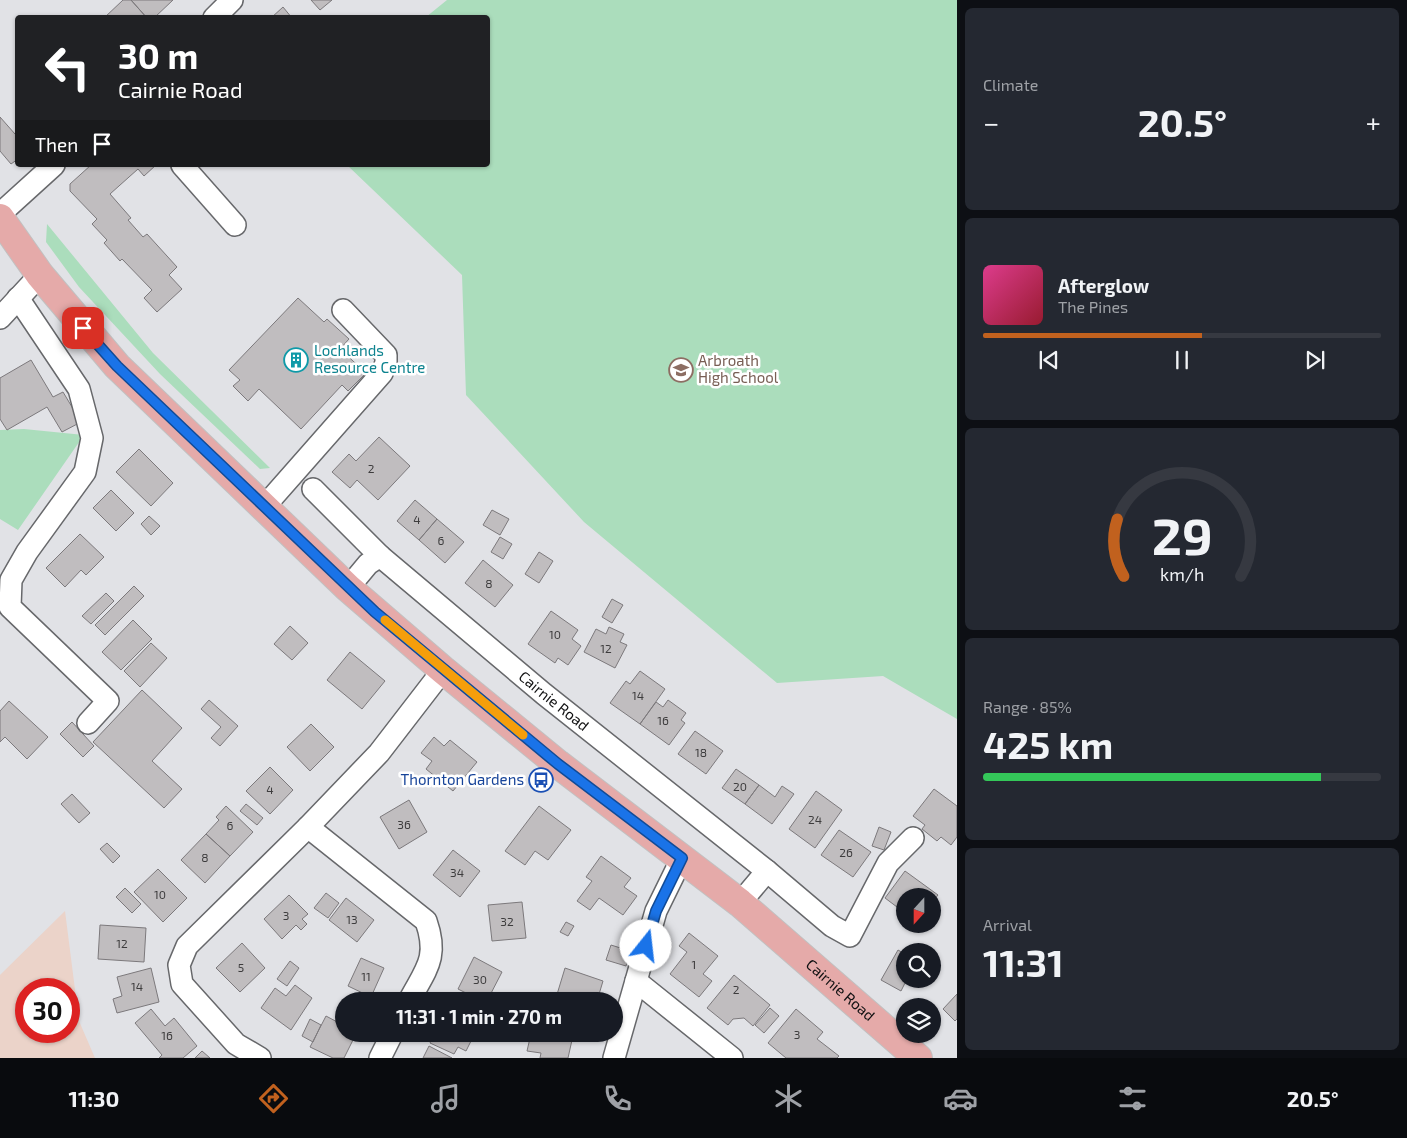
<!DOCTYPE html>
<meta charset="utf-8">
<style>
:root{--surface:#171b24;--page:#242831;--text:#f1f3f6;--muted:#9ea1a6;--line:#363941;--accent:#c1611e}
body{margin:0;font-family:"Exo 2",sans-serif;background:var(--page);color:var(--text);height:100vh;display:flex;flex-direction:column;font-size:19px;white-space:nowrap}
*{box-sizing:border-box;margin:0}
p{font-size:16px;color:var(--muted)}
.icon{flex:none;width:28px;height:28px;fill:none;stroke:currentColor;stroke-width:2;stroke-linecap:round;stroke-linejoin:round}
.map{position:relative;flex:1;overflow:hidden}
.side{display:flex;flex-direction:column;gap:8px;padding:8px;background:#0d0f14;width:450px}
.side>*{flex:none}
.guide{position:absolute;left:15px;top:15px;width:475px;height:152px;border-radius:5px;box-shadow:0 1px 4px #0004;background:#202124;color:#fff;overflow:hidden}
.needle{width:32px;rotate:201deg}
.tools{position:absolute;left:896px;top:888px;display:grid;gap:10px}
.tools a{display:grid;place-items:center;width:45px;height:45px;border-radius:50%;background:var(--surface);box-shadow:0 1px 4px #0004;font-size:25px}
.speed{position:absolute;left:15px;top:978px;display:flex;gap:10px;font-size:25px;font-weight:700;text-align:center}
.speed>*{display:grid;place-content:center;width:65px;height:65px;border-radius:50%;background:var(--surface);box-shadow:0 1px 4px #0004;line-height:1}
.speed .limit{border:8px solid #d22;background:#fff;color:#111}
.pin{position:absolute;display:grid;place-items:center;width:42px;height:42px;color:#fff;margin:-21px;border-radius:10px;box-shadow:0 2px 8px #0006}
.me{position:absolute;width:55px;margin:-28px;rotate:16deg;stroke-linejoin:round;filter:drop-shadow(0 0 4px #0008)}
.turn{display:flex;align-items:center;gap:18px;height:105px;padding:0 20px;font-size:22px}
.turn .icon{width:65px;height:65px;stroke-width:2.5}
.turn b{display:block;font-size:35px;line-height:42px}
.then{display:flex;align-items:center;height:48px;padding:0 20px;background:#0003;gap:10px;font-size:19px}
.big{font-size:38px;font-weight:700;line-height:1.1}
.side .widget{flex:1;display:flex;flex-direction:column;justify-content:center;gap:8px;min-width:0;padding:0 18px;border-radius:8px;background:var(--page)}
.side .dial{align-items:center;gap:0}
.dial svg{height:130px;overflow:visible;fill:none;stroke:var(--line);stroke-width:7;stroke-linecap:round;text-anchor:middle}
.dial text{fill:var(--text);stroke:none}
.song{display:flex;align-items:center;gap:15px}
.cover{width:60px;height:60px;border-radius:8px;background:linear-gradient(135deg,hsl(330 70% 55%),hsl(350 70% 35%))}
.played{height:5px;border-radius:2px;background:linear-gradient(90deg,var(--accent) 55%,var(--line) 55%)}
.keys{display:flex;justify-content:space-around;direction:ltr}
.heat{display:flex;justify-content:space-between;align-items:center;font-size:28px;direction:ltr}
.charge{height:8px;border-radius:4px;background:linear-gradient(90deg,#34c759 85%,var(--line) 0)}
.trip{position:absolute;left:335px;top:992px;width:288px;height:50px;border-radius:25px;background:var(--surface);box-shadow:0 1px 4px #0004;font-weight:700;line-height:50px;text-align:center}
.tabs{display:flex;height:80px;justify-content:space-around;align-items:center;background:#090b0e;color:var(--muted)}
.tabs .icon{width:35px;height:35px}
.tabs .current{color:var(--accent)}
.tabs b{font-size:22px;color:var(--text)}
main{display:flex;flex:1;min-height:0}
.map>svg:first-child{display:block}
.industrial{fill:#ebd3c9;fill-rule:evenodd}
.green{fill:#abddbc}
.building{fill:#c0bdbf;stroke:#7c797c}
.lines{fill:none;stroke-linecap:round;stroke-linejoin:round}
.minor-casing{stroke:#67686b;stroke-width:24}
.major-casing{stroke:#c1c1c1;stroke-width:30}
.minor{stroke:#fff;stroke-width:21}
.major{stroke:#e5aaa9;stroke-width:28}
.route-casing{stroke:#114b97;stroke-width:12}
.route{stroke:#1a73e8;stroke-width:9}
.slow{stroke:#f59e0b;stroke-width:9}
.labels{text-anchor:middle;stroke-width:5;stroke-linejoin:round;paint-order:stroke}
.number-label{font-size:12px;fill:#3d3c3d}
.culture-label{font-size:15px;fill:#0d838f;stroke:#fff;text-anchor:start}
.education-label{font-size:15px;fill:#785e54;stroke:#fff;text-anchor:start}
.street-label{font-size:15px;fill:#111112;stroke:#fff}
.transit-label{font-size:15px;fill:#164399;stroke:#fff;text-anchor:end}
</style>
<main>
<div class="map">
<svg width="957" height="1058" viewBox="0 0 957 1058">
<rect width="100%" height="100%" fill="#e1e2e6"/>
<path class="industrial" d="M65 911 79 1021 95 1058H0V975ZM26 989H69V1031H26Z"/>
<path class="green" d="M447 0H957V719L883 676 777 683 584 522 466 395 462 275 347 165H488V18L426 17Z
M47 224 153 353 270 468 260 469 160 374 79 287 46 242Z
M24 429 84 435 18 530 0 519V430Z"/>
<path class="building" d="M123 0H131L147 18H104Z
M131 0H173L154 18H147Z
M311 0H332L320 10Z
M283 7 292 18H271Z
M0 117 15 134 18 132V159L11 164 0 151Z
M91 165H156L144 176 138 169 110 194 131 218 128 220 143 237 147 234 177 267 169 275 182 289 157 312 144 298 152 290 122 259 120 261 104 243 107 240 92 224 97 219 70 191V184Z
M298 298 324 322 327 319 349 339 340 349 366 373 348 391 342 385 301 429 259 389 248 401 233 386 240 380 229 370Z
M31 360 53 397 63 392 81 422 62 432 47 407 7 430 0 419V378Z
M379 437 410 466 378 500 357 480 350 488 332 472 349 454 356 461Z
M139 449 173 483 151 506 116 472Z
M111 490 134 513 116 531 93 508Z
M415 500 437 519 419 540 397 521Z
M492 510 509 519 500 535 483 525Z
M149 516 160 526 151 535 141 524Z
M437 519 464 542 445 563 419 540Z
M80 534 104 557 86 575 81 570 65 587 46 568Z
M500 537 512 544 503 559 491 552Z
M539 552 553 561 539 583 525 574Z
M483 560 513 585 495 607 465 583Z
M134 586 144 596 105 635 95 625Z
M106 593 114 601 91 624 82 616Z
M612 599 623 605 612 623 602 617Z
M551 611 578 630 572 639 581 646 568 665 558 658 555 663 528 644Z
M133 620 152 639 121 670 102 652Z
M290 626 308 643 292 660 274 644Z
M609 627 624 634 620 642 627 645 615 668 584 652 596 629 606 634Z
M151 643 167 658 140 687 124 671Z
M350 652 385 681 362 709 327 680Z
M640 671 665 689 640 724 610 703 626 681 630 684Z
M142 690 182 728 152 761 182 789 164 808 93 742Z
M209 700 238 726 220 746 211 738 221 727 201 709Z
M668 700 686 713 681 720 685 723 669 745 640 724 656 702 663 707Z
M9 701 48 737 27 759 5 737 0 742V711Z
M72 722 94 746 83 757 60 734Z
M311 724 334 747 310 771 287 747Z
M695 731 723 751 706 774 678 754Z
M434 737 444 746 450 740 477 762 453 791 426 769 432 761 421 753Z
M270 767 293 790 270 814 246 791Z
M736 769 759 785 745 804 722 788Z
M759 785 775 797 782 786 794 794 772 824 745 804Z
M934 789 957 806V837L951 845 941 837 937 841 922 829 925 825 913 816Z
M816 791 842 810 815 848 789 829Z
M72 794 90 813 79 823 61 804Z
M409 800 427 832 399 849 380 817Z
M246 804 263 818 257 825 240 811Z
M226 806 253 832 230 856 206 834 219 820 216 817Z
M539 806 571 830 548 860 535 851 525 865 505 851Z
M879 827 891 832 884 850 872 846Z
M839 830 871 852 853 877 821 855Z
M206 834 230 856 205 883 181 860Z
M107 843 120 856 113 863 100 849Z
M453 850 480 871 460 897 433 875Z
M601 856 631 878 624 887 637 896 623 915 599 898 590 910 577 901 592 881 586 877Z
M158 869 187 898 163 922 134 892Z
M905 871 938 895 932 902V896H905V913L885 898Z
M125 888 141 904 132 913 116 897Z
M326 893 339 903 328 918 314 908Z
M289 895 308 914 302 919 307 924 301 930 296 925 282 939 264 919Z
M346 898 374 920 357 942 329 920Z
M522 902 526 938 492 941 488 905Z
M566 922 574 926 568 936 560 932Z
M100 925 146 928 144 962 98 959Z
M689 933 718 956 703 974 712 981 699 997 670 974 687 952 679 946Z
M242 943 265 968 240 992 216 968Z
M611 945 630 951 626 966 606 960Z
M898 950 905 954V979H907L901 991 881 980Z
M474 957 502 972 487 1001H482L458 989Z
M361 958 384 968 371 997 348 986Z
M290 961 299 968 287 986 277 979Z
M151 968 159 1002 117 1013 113 999 122 996 117 977Z
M565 968 603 981 597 1001H555Z
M734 975 770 1005 753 1026 744 1018 733 1019 728 1025 707 1008Z
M295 985 312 998 291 1030 261 1008 275 988 286 996Z
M500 994 514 1001H496Z
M957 994V1019L955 1021 943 1009Z
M770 1008 779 1016 764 1033 755 1025Z
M151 1009 165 1026 174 1018 197 1046 183 1058H159L162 1055 135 1023Z
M796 1009 823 1032 817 1039 839 1056 837 1058H786L768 1043Z
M326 1016 341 1024 344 1019V1034H356L344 1058H333L310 1047Z
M310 1019 321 1025 313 1042 302 1036Z
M434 1034H472L474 1035 466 1051 458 1047 454 1054 430 1043Z
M544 1035 572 1040 568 1058H540L541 1053 527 1051 530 1038 543 1041Z
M429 1046 452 1058H423Z
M202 1051 210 1058H195Z"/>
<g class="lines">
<g class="minor-casing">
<g id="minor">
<path d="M214 18 232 0"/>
<path d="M182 165 235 225"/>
<path d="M0 214 54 165"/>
<path d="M18 298 79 389 92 438 85 472 27 552 11 580 10 607 108 701 88 723"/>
<path d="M0 318 40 275"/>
<path d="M313 489 380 556"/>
<path d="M264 507 382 373 386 363V355L343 310"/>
<path id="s1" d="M348 588 368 564 380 556 544 694 767 871 832 926 850 936 888 863 913 838"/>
<path d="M308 827 426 921C439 958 426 969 409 1001"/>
<path d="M740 903 767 871"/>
<path d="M636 981 732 1058"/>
<path d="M260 1058 236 1044 182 984 179 965 187 946 308 827 379 753 443 670"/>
<path d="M380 1058 392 1034"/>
<path d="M614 1058 656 911 682 858"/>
</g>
</g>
<g class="major-casing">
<g id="major">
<path id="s2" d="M0 218 40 275 117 366 348 588 443 670 558 764 740 903 918 1058"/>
</g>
</g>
<use href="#minor" class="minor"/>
<use href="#major" class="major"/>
</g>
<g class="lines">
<g class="route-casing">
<path id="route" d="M83 328 117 366 375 612 558 764 682 858 656 911 646 946"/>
</g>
<use href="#route" class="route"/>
<path class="slow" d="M385 620 523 735"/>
</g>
<defs>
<g id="building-ring" transform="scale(1.25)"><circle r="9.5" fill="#fff" stroke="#0f9aa8" stroke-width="1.5"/><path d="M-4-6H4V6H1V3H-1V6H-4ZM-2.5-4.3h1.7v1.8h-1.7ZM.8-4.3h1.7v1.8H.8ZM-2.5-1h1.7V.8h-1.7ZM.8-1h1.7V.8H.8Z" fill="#0f9aa8"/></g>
<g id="school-ring" transform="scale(1.25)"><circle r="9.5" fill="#fff" stroke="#8d6e63" stroke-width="1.5"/><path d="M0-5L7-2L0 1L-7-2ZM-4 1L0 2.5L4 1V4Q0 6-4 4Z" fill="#8d6e63"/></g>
<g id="bus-ring" transform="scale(1.25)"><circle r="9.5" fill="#fff" stroke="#1a4fb4" stroke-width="1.5"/><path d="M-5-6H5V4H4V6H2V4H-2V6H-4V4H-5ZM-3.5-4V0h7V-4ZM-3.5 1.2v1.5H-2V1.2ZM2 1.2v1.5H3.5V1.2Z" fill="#1a4fb4"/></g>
</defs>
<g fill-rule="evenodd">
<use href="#building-ring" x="296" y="360"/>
<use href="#school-ring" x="681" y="370"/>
<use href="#bus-ring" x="541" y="780"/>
</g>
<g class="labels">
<g class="number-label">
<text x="371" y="473">2</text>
<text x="417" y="524">4</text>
<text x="441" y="545">6</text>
<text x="489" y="588">8</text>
<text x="555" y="639">10</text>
<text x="606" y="653">12</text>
<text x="638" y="700">14</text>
<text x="663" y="725">16</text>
<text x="701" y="757">18</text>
<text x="740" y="791">20</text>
<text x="270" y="794">4</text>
<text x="815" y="824">24</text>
<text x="404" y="829">36</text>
<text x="230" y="830">6</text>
<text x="846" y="857">26</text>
<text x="205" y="862">8</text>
<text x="457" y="877">34</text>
<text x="160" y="899">10</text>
<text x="286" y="920">3</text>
<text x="352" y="924">13</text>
<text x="507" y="926">32</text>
<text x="122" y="948">12</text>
<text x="694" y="969">1</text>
<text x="241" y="972">5</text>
<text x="366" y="981">11</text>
<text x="480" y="984">30</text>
<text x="137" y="991">14</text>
<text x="736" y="994">2</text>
<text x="797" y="1039">3</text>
<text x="167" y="1040">16</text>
</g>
<g class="culture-label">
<text x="314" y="356">Lochlands<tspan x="314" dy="17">Resource Centre</tspan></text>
</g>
<g class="education-label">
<text x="698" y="366">Arbroath<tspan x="698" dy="17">High School</tspan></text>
</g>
<g class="street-label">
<text dy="5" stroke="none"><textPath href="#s1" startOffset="272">Cairnie Road</textPath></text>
<text dy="5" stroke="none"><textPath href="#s2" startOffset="1145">Cairnie Road</textPath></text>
</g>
<g class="transit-label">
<text x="524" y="785">Thornton Gardens</text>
</g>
</g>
</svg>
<div class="tools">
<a><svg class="needle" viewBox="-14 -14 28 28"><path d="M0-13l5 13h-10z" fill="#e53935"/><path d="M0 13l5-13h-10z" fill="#9ea1a6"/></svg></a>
<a><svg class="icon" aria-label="search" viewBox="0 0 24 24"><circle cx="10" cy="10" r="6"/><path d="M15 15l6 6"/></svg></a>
<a><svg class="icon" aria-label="layers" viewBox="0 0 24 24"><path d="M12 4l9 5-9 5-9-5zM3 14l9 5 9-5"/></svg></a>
</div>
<div class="speed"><div class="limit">30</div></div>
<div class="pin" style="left:83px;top:328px;background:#d93025"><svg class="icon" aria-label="arrive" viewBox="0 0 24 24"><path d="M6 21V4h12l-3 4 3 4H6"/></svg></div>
<svg class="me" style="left:646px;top:946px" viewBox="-20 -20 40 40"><circle r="19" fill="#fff"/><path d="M0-13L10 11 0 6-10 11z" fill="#1a73e8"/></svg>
<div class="trip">11:31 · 1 min · 270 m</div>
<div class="guide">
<div class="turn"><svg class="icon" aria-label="left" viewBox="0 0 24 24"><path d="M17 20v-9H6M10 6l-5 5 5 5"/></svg><div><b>30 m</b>Cairnie Road</div></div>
<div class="then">Then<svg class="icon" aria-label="arrive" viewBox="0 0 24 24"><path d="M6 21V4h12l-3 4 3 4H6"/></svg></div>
</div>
</div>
<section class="side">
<div class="widget"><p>Climate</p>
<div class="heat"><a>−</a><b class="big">20.5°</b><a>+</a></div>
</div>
<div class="widget">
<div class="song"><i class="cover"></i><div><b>Afterglow</b><p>The Pines</p></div></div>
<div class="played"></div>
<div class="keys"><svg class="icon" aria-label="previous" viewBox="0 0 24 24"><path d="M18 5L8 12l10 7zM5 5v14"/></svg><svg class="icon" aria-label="pause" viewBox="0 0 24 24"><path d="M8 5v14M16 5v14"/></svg><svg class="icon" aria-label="next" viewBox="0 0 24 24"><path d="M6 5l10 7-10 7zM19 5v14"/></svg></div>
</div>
<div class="widget dial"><svg viewBox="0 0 100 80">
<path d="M14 69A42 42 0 1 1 86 69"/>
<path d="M14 69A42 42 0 0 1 10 34" stroke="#c1611e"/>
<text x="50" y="56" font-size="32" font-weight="700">29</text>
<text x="50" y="72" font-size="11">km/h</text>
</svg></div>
<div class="widget"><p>Range · 85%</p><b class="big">425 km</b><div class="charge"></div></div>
<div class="widget"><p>Arrival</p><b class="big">11:31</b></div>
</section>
</main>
<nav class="tabs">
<b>11:30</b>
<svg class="icon current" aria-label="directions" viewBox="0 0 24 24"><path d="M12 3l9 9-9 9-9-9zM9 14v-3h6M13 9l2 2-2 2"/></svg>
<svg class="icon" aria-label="music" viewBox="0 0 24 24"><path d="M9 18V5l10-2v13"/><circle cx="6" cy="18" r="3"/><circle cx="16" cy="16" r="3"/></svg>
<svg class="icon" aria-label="phone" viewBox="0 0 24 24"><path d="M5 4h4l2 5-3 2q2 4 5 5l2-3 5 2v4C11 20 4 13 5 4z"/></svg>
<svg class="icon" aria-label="climate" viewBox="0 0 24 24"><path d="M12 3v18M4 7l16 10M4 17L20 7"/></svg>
<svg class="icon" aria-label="car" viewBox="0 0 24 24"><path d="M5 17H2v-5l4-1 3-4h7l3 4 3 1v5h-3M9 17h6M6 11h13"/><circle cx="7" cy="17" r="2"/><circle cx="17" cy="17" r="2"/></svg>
<svg class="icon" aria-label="filters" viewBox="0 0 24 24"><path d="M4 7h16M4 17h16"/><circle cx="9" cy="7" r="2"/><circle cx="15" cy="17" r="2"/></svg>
<b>20.5°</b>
</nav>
